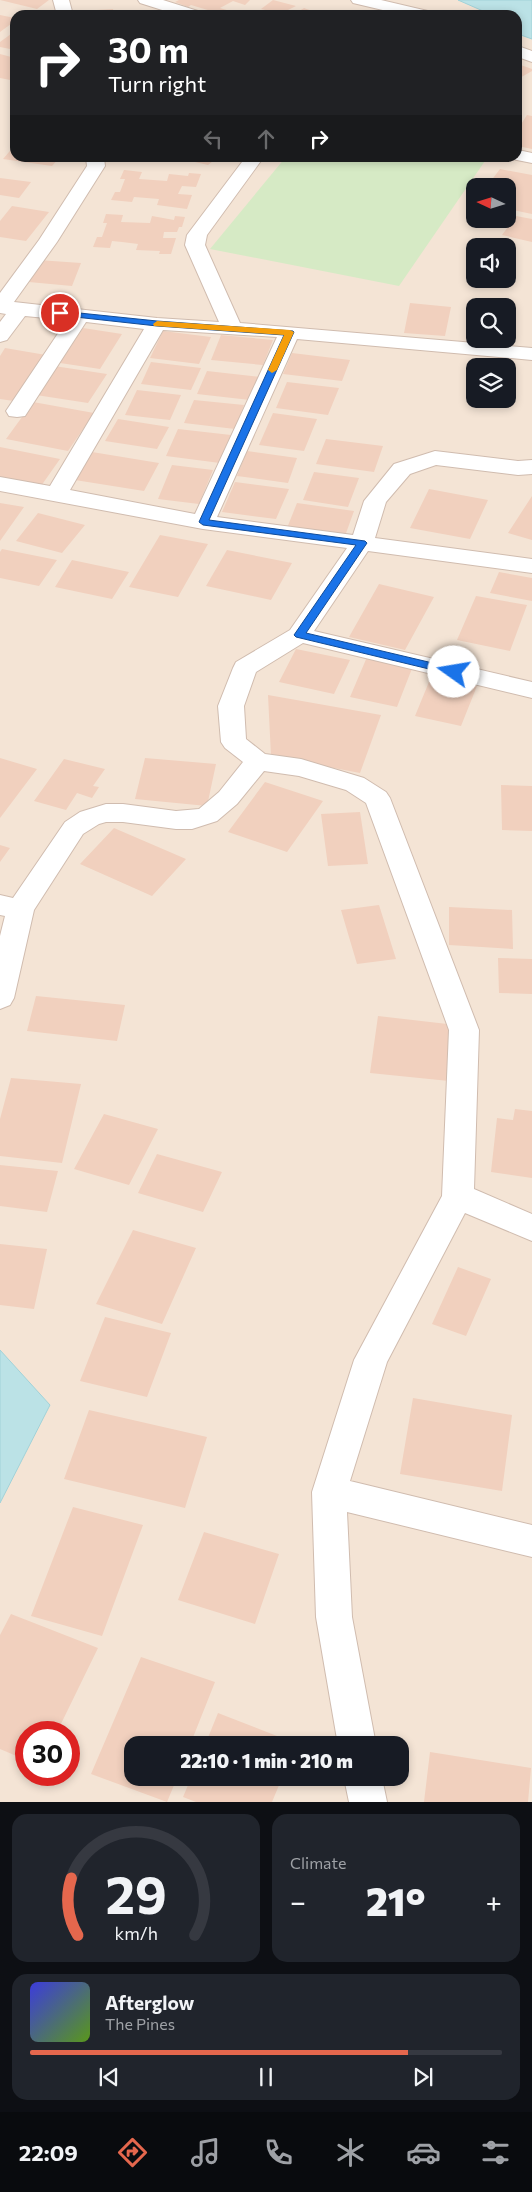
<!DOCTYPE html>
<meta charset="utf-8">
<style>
:root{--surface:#171b24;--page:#20242c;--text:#f1f3f6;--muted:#9ea1a6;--line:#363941;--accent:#e5674d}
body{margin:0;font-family:Commissioner,sans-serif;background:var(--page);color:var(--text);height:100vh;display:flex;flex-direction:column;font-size:19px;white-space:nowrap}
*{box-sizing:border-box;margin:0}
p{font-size:16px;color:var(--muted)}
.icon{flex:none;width:28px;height:28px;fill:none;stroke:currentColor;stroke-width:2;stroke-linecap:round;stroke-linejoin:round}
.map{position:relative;height:1802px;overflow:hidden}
.details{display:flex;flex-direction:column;gap:12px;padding:12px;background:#0d0f14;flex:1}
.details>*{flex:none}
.hud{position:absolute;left:10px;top:10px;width:512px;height:152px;border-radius:15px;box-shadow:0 2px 8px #0003;background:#202124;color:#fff;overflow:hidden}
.needle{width:32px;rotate:274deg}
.controls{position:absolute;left:466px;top:178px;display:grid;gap:10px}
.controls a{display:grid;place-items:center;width:50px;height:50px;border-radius:10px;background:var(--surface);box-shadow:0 2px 8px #0003;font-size:25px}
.speed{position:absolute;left:15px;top:1721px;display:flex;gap:10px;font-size:25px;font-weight:700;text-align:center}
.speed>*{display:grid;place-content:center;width:65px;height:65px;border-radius:50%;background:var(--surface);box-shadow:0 2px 8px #0003;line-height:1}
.speed .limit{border:8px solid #d22;background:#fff;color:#111}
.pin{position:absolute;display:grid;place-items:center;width:42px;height:42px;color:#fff;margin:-21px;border:2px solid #fff;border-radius:50%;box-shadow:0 1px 5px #0007}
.me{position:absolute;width:55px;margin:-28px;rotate:283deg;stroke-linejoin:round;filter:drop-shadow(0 0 4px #0008)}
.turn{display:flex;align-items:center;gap:18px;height:105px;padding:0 15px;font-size:22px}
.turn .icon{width:65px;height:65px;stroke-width:2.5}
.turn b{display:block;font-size:35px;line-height:42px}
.lanes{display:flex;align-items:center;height:48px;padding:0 15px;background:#0003;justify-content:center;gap:25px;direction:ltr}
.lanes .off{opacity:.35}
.big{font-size:38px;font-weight:800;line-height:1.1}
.details .tile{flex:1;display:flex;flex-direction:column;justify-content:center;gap:8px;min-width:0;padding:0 18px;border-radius:15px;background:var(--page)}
.details .dial{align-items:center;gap:0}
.dial svg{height:130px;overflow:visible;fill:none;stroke:var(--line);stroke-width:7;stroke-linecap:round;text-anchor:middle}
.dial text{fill:var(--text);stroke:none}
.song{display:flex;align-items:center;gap:15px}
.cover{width:60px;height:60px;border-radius:8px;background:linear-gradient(135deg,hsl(240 70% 55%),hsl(90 70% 35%))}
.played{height:5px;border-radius:2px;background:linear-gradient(90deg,var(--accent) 80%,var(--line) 80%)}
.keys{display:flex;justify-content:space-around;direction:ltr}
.heat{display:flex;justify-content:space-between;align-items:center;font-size:28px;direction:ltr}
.details .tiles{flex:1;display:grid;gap:12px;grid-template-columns:1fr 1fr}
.tile:last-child{grid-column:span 2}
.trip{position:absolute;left:124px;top:1736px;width:285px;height:50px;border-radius:15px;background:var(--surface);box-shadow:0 2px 8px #0003;font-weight:800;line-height:50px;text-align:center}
.dock{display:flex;height:80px;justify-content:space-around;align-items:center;background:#090b0e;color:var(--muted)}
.dock .icon{width:35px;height:35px}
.dock .current{color:var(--accent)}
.dock b{font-size:22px;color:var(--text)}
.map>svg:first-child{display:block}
.residential{fill:#f4e4d5;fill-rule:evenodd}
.green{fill:#d6eac5}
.water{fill:#bbe2e6;stroke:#a1d2d8}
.building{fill:#f1d0be}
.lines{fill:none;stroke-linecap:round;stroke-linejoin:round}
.minor-casing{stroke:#d0bcaf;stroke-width:2}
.minor{fill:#fff;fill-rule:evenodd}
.route{fill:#1a73e8;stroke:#114b97}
.slow{fill:#f59e0b}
</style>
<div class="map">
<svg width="532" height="1802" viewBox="0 0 532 1802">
<rect width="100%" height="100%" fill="#fcf3e6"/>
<path class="residential" d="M0 0H532V1802H0ZM15 15H518V158H15ZM475 186H508V219H475ZM475 246H508V279H475ZM475 306H508V339H475ZM475 366H508V399H475ZM26 1732H69V1775H26ZM132 1745H400V1778H132Z"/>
<path class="green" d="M285 158H487L399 286 210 249Z"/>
<path class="water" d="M458 0H532V39L518 34V15H480L483 11Z
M0 1350 50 1405 0 1503Z"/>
<path class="building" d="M0 0H49L37 9Z
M179 0H250L245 5 233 1 220 8 230 11 223 15H213L208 13 211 11 191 5 188 7 175 2Z
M273 0 296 6 288 10 296 13 304 8 323 15H263L269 11 261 9Z
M113 9 114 15H80V11Z
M0 15 15 18V21L0 32Z
M15 31V50L0 47V42Z
M0 54 15 58V81L0 78Z
M518 64 532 69V71L518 79Z
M527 115 532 116V149L518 146V129Z
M15 145V158H59L52 166 3 159Z
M184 158H217L208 165 182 159Z
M500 169 532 175V214L508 209V186H487Z
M124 170 142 172 139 179 167 181 169 174 188 176 189 173 201 174 196 187 182 186 178 194 192 195 187 209 157 205 159 199 134 197 132 202 111 200 115 192H120L125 179H120Z
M0 178 31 182 19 198 0 195Z
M12 206 49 212 26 241 0 237V221Z
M106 214 123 215 121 222 150 223 152 216 174 220 175 216 185 217 182 227H179L177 232H164L163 238H176L171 254H159L160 251 136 250 138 244 122 242 112 241 110 248 93 247 97 237H102L107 223H103Z
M516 216 532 219V242L502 235Z
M38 260 81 263 72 286 29 282Z
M410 303 451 307 445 336 404 333Z
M83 328 122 334 100 369 60 363Z
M163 331 211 337 199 364 150 358Z
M221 335 273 340 263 365 211 360Z
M5 348 46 355 14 401 0 399V356Z
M292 353 350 360 342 381 283 374Z
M151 362 201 368 191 390 141 384Z
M54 366 107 374 88 403 36 395Z
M207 371 260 377 250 400 197 394Z
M287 382 339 388 328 415 276 408Z
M137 390 181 395 170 420 125 415Z
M194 400 244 405 235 429 184 423Z
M33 402 94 413 68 451 6 439Z
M273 413 317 419 304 451 259 445Z
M118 419 169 427 157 449 105 441Z
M178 429 231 435 220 463 166 456Z
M326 439 383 446 374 472 316 464Z
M0 447 60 459 41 486 0 478Z
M247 451 297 458 288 483 237 476Z
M92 452 159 463 144 491 75 480Z
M172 465 213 470 199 504 158 499Z
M314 472 359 478 348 507 303 500Z
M235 482 289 489 276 519 222 512Z
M429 489 488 500 470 539 410 528Z
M532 496V540L508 533Z
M0 503 24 507 0 541Z
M297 503 354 511 345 536 287 528Z
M38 513 85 525 62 553 16 541Z
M160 535 208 544 178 597 129 587Z
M2 549 57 560 39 586 0 578V552Z
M227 550 292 563 271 600 206 586Z
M72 560 129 572 112 599 55 587Z
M499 572 532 578V601L490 593Z
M379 584 434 597 405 650 349 637Z
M476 596 527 605 510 651 457 640Z
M296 649 350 660 334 694 279 682Z
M367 657 413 666 397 707 350 697Z
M431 677 477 686 461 726 415 716Z
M268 695 381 715 360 773 271 756Z
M0 758 37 769 0 818Z
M145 758 216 764 207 806 135 799Z
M64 759 105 769 93 786 99 787 92 798 77 793 66 810 34 801Z
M265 782 323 801 287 852 228 832Z
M501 785 532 786V831L502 830Z
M360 812 368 864 328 866 321 814Z
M114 828 186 859 152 896 80 864Z
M0 845 10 848 0 862Z
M379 905 396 959 357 964 341 910Z
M449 907 512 910 513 949 449 945Z
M498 958 532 959V994L499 993Z
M36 996 125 1005 117 1041 27 1031Z
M378 1016 456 1025 449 1081 370 1073Z
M11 1078 81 1084 62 1163 0 1156V1119Z
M515 1109 532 1111V1178L491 1172 497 1118 513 1120Z
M104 1114 158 1129 129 1185 74 1169Z
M157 1154 222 1172 203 1212 138 1193Z
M0 1165 58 1171 47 1212 0 1206Z
M133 1230 196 1248 162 1324 96 1304Z
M0 1244 47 1249 34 1309 0 1305Z
M458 1267 491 1279 466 1336 432 1324Z
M105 1317 171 1333 147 1397 80 1381Z
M413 1398 512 1415 502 1491 400 1474Z
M89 1410 207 1437 185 1508 64 1479Z
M73 1507 143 1525 102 1636 31 1616Z
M204 1532 279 1554 255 1624 178 1600Z
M11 1614 98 1648 57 1732H26V1760L0 1749V1635Z
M141 1657 215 1682 190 1745H132V1778H177L167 1802 91 1774Z
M218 1713 295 1743 294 1745H205Z
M430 1752 531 1768 528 1802H424Z
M191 1778H282L272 1802H196L183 1797Z"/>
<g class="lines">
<g class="minor-casing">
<path id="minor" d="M53 0H69L73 15H57Z
M138 0H163L201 12 203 15H178L140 3Z
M351 0H381L432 12 434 15H404L353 3Z
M518 46 532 51V62L518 57Z
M518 150 532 153V163L512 159 511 158H518Z
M86 158H104L105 166 57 242 14 302 157 318 219 322 185 245 187 235 245 158H263L207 235 205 245 240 323 532 348V360L297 339 217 517 353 535 364 501 394 464 435 451 518 461 532 460V474L518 475 436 465 410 474 386 502 375 538 532 559V573L368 551 314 631 532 682V698L303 643 256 672 244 706 246 739 265 754 301 759 364 778 386 792 390 798 479 1030 474 1189 532 1214V1241L465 1213 387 1362 350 1481 532 1525V1557L347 1512 352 1617 376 1745H338L316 1617 312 1492 354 1360 442 1196 449 1030 366 803 346 790 299 776 264 771 237 804 217 821 192 829H176L123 822H106L99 824 83 834 34 910 14 998 10 1005 0 1009V936L5 916 0 915V895L13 898 65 822 80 812 106 804H123L176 811 199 809 219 792 243 762 225 748 221 742 218 706 233 668 236 662 290 630 347 548 203 529 0 491V477L50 486 144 329 86 322 25 416 17 417 9 416 6 411 67 320 25 316 7 340 0 342V322L6 314 0 313V293L39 240 87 166ZM163 330 277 337 195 514 70 490Z
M344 1778H382L387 1802H349Z"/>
</g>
<use href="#minor" class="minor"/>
</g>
<path class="route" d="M60 311 157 321 293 331 294 332 209 520 365 541 367 543 306 633 458 669V674L454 675 296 637 294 635 356 545 203 525 199 522 284 335 157 326 57 315 56 313Z"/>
<path class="slow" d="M157 321 290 330 294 332 277 370 272 373 268 370 284 335 154 326 153 324Z"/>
</svg>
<div class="controls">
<a><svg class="needle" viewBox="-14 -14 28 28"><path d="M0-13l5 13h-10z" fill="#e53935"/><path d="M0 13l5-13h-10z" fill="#9ea1a6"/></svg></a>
<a><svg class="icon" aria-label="sound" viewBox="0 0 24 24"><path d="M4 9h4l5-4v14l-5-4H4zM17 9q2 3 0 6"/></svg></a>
<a><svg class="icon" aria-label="search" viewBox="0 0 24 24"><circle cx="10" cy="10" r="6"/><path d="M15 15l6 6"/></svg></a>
<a><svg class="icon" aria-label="layers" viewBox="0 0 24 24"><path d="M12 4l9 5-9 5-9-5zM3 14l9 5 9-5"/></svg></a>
</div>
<div class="speed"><div class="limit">30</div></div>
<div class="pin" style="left:60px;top:313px;background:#d93025"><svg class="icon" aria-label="arrive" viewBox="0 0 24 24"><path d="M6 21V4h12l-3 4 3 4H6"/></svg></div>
<svg class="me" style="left:454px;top:672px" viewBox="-20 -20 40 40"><circle r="19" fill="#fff"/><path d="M0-13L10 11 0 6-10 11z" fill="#1a73e8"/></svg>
<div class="trip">22:10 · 1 min · 210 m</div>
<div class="hud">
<div class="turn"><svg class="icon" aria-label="right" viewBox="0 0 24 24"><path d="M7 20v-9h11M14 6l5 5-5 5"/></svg><div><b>30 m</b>Turn right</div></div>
<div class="lanes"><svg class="icon off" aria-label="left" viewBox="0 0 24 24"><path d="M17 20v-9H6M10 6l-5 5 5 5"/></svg><svg class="icon off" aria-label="ahead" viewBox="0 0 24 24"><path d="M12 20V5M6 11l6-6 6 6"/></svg><svg class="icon" aria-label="right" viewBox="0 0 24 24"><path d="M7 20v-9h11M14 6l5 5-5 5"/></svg></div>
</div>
</div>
<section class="details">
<div class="tiles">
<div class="tile dial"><svg viewBox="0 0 100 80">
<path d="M14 69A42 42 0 1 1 86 69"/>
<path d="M14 69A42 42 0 0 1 10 34" stroke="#e5674d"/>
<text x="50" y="56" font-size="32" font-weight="700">29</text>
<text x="50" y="72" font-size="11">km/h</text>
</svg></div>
<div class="tile"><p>Climate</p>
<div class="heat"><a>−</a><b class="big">21°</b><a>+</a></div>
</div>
<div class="tile">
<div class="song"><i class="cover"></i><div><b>Afterglow</b><p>The Pines</p></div></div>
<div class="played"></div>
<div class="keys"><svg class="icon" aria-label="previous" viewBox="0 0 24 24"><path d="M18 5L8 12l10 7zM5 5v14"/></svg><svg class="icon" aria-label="pause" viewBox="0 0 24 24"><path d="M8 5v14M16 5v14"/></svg><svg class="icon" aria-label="next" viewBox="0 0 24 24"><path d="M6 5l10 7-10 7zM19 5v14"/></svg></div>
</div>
</div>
</section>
<nav class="dock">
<b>22:09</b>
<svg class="icon current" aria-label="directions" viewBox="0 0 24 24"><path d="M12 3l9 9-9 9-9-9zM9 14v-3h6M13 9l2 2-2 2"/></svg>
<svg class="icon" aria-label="music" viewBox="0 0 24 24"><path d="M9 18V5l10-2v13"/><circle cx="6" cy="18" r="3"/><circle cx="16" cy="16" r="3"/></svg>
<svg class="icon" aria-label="phone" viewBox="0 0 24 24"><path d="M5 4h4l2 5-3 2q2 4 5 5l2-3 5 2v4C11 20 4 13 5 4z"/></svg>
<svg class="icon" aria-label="climate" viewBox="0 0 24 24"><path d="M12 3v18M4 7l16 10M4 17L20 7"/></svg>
<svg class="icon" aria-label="car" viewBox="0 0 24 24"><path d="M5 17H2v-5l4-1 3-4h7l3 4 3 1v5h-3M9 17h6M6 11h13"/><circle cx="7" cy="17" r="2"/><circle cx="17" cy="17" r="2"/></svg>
<svg class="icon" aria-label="filters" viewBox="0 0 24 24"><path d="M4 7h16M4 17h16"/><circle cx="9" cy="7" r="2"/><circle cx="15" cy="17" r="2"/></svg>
</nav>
